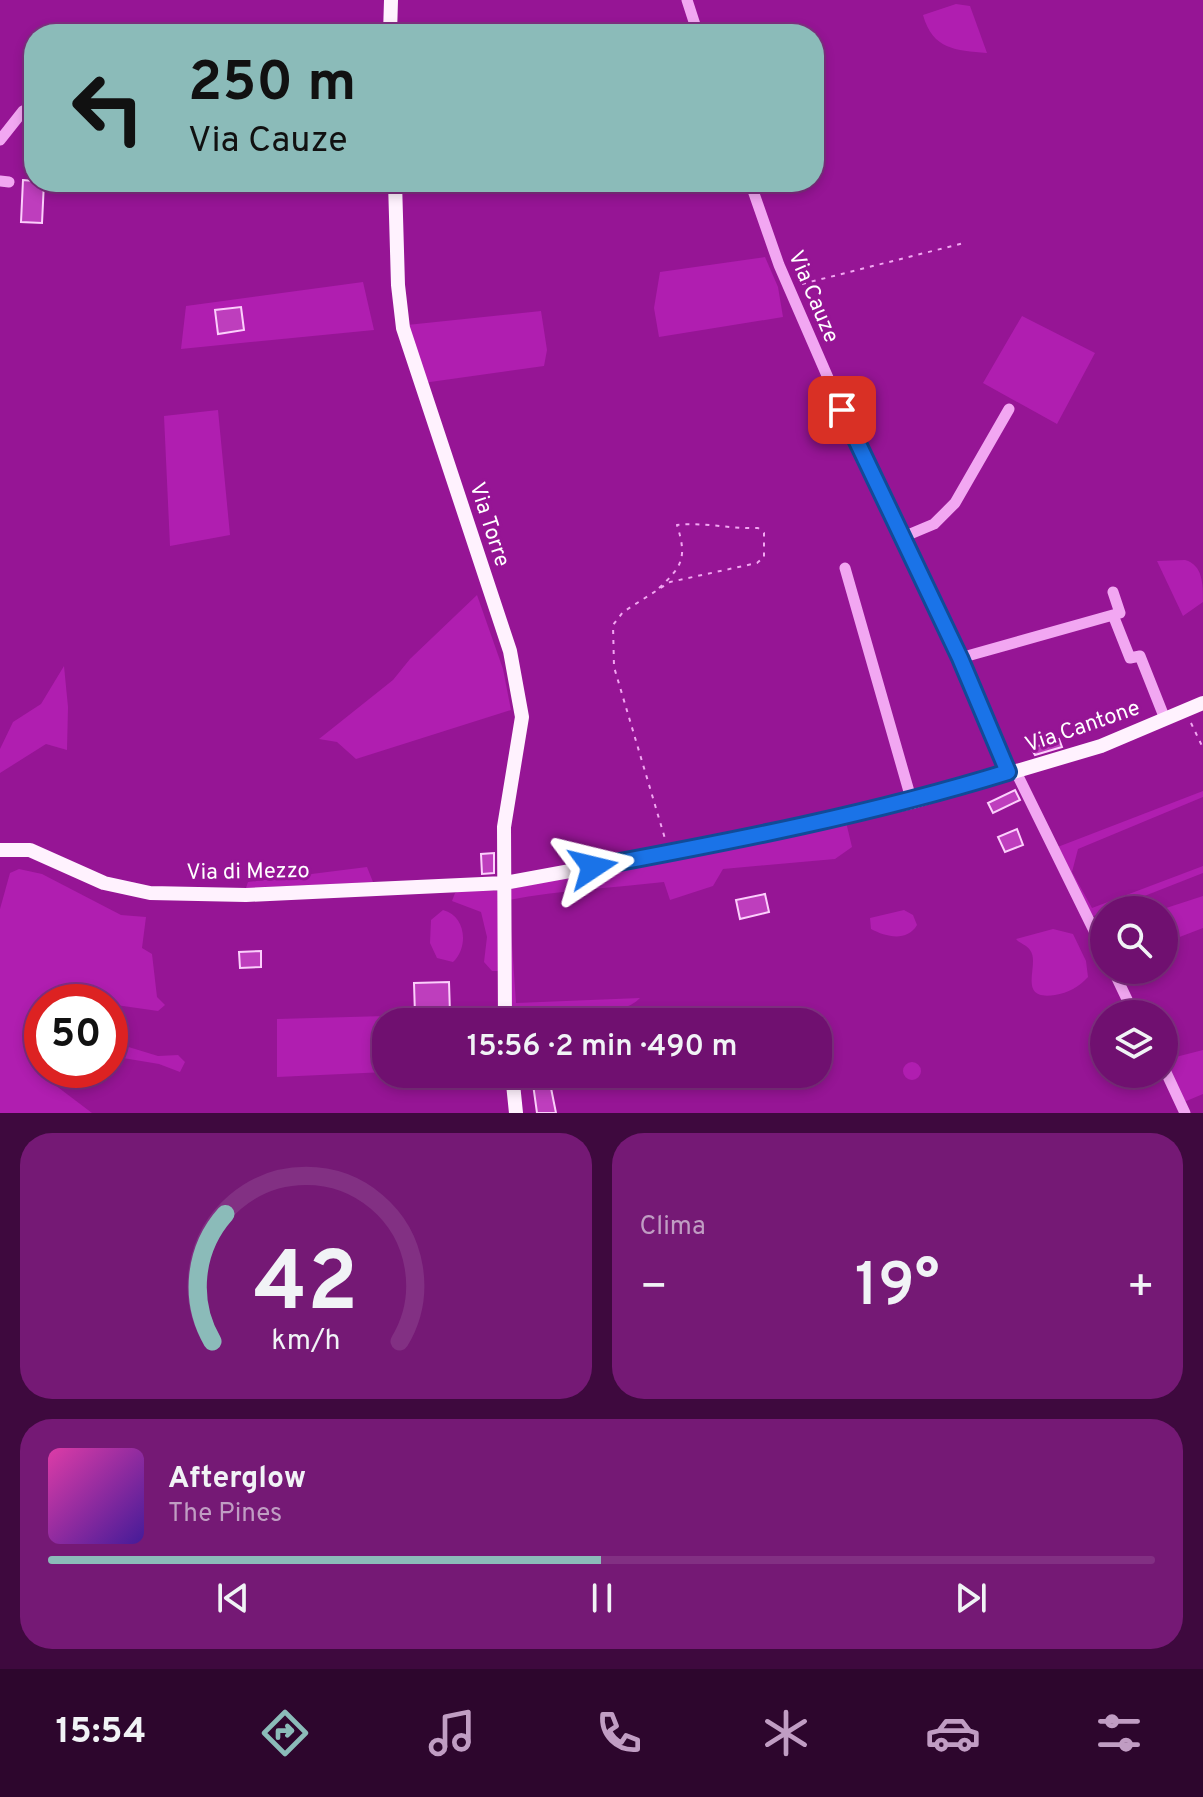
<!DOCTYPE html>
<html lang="it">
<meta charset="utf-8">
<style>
:root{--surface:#701070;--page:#751975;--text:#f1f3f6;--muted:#c09dc3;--line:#823083;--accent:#8bbbb9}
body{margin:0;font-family:Overpass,sans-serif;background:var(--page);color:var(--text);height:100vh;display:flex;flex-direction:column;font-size:30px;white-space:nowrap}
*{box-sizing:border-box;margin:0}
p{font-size:26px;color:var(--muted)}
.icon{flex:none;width:44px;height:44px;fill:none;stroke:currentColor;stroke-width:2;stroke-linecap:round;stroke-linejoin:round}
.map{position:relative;height:1113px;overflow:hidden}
.panel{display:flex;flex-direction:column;gap:20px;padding:20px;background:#3e093e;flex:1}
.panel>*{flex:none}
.top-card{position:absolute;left:24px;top:24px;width:800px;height:168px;border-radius:32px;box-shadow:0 4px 12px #0003,0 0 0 2px var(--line);background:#8bbbb9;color:#111;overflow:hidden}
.fabs{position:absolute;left:1090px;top:896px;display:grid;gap:16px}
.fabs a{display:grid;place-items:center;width:88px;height:88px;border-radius:50%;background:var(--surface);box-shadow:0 4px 12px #0003,0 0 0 2px var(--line);font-size:40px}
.speed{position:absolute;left:24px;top:984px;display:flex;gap:16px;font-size:40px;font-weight:700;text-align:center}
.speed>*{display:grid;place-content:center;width:104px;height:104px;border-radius:50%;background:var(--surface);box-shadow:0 4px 12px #0003,0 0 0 2px var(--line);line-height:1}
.speed .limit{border:12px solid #d22;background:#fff;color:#111}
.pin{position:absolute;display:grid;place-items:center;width:68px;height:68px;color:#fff;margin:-34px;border-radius:16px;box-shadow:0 4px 12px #0006}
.me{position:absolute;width:88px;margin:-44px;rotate:80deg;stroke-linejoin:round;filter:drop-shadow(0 0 6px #0008)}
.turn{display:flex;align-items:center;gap:28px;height:168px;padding:0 32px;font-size:36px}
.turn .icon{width:104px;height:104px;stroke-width:2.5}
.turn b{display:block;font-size:56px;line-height:68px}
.big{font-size:60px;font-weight:600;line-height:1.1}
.panel .widget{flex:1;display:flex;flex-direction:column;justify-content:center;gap:12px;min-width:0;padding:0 28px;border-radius:32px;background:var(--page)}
.panel .dial{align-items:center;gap:0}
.dial svg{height:208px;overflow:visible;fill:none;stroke:var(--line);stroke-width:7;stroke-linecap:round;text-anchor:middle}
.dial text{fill:var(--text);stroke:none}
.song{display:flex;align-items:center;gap:24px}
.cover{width:96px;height:96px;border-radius:12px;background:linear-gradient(135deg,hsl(320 70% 55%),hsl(260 70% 35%))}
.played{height:8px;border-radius:4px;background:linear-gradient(90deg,var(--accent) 50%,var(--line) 50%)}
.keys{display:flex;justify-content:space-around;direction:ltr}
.heat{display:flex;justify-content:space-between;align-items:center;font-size:44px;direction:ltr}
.panel .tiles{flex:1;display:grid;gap:20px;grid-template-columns:1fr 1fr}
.widget:last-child{grid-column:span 2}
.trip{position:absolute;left:372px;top:1008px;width:460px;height:80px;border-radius:32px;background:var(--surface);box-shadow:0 4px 12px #0003,0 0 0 2px var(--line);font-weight:600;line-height:80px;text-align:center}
.tab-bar{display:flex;height:128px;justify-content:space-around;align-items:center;background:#2d062d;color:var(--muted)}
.tab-bar .icon{width:56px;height:56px}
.tab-bar .current{color:var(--accent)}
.tab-bar b{font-size:36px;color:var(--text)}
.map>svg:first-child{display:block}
.green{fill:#b01eb0}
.building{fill:#be3ebd;stroke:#fccffc;stroke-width:2}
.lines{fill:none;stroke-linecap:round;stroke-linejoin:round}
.path{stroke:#f2a7f2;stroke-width:2;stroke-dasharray:4 6;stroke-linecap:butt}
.minor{stroke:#f2a7f2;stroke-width:11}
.major{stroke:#fff2fe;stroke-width:14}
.route-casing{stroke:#114b97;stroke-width:20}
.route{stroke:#1a73e8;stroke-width:14}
.labels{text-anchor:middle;stroke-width:6;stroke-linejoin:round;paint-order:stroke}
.street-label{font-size:22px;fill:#fff;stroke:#961595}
</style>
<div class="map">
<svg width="1203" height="1113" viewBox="0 0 1203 1113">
<rect width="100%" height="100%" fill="#961595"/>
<path class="green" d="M956 4 970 6 987 53C955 50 933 50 923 15Z
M765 257 778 287 783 317 659 337 654 308 660 272Z
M363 282 374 330 181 349 186 306Z
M541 311 547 350 544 366 423 383 407 325Z
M1022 316 1095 353 1057 424 983 383Z
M218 410 230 535 170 546 164 416Z
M1185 560C1203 565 1203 584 1203 602L1183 616 1157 561Z
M477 595 503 669 511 710 356 759 337 742 319 739 393 680 410 659Z
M64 666 68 707 67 750 46 744 0 773V749L13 722 41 704Z
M1203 791V797L1078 849 1072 872 1092 908 1203 866V873L1091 917 1055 848Z
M846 822 852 847 835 859 723 869 713 886 670 900 664 882C612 888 561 890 509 900L516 1003 640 998C620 1019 566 1013 537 1016L531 1022H510L508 900 511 889Z
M367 867 373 882 246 888 248 882Z
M19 869 42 874 121 915 146 917 142 948 152 954 157 997 165 1005 158 1011 95 1002 87 998 84 989 78 1002H42V1070H58L55 1085 92 1113H0V909L10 873Z
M460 891H503L500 971H492L484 962 487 937 481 912 452 901 455 893Z
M1203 896V928L1164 943V910H1160Z
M443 910C466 916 469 947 453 962L437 958 430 943 431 920Z
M904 910 913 915 917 925C907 942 886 937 871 929L870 918Z
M1053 929 1073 934 1086 961 1088 977C1079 987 1068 993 1055 995 1015 1001 1041 964 1030 950 1026 944 1020 944 1016 939Z
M495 1013 497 1022H386V1072L277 1077V1019Z
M122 1045 158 1056 178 1055 185 1062 180 1072 159 1064 117 1057 113 1049Z
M1203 1050V1094L1184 1102 1164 1060Z
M903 1071a9 9 0 1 1 18 0a9 9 0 1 1-18 0Z"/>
<path class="building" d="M23 180 44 182 42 223 21 222Z
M241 307 244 330 218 334 215 310Z
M1059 739 1062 747 1035 755 1031 748Z
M1015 790 1020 800 993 813 988 803Z
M1017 829 1023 845 1005 852 998 837Z
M494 853V873L482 874 481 854Z
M765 894 769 912 740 919 736 900Z
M261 951V967L240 968 239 952Z
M449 982 450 1014 415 1015 414 983Z
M550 1083 556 1113H537L533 1084Z"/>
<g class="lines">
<path class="path" d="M802 284 964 243
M659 588C683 566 687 557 677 525 704 522 730 529 758 528L764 533V557L757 563 670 582 623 612 613 625 614 667 666 842
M1191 723 1203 748"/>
<path class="minor" d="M687 0 698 34
M0 140 23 111 34 107
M0 181 9 182
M750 182 779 265 842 410 960 658 1008 772
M903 537 934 524 955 503 1009 409
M845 568 912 802
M1113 615 1130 658 1140 656 1165 719
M960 658 1120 613 1113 592
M1015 770 1104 951
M1113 970 1134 1014
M1164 1068 1185 1113"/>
<path class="major" d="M390 34 391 0
M395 182 398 285 403 328 510 651 522 717 504 827 505 1022
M0 850H30L104 883 150 893 246 895 504 883 744 839 912 802 1101 746 1203 703
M512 1074 516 1113"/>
</g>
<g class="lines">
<g class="route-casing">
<path id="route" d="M593 867C733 841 872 814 1008 772L960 658 842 410"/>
</g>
<use href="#route" class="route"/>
</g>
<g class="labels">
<g class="street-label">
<text transform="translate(815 296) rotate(67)" y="8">Via Cauze</text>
<text transform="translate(491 524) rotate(72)" y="8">Via Torre</text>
<text transform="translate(1082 725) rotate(-19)" y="8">Via Cantone</text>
<text transform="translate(248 870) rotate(-1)" y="8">Via di Mezzo</text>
</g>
</g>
</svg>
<div class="fabs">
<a><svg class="icon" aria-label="search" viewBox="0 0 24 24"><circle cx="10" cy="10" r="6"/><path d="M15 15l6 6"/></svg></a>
<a><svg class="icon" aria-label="layers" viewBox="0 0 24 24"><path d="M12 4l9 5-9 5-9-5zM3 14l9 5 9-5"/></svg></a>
</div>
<div class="speed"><div class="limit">50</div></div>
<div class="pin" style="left:842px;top:410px;background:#d93025"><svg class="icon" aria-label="arrive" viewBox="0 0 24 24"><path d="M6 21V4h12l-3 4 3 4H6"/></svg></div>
<svg class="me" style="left:593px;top:867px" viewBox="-20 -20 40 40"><path d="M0-17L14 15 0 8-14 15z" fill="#1a73e8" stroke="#fff" stroke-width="4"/></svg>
<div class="trip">15:56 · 2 min · 490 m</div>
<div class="top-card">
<div class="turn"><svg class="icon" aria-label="left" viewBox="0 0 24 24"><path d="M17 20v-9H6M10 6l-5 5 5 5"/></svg><div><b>250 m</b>Via Cauze</div></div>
</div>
</div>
<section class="panel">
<div class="tiles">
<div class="widget dial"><svg viewBox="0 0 100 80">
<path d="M14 69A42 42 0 1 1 86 69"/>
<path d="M14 69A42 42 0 0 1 19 20" stroke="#8bbbb9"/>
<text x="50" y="56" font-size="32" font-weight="700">42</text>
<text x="50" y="72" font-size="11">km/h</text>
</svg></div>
<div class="widget"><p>Clima</p>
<div class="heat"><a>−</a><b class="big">19°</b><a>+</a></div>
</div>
<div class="widget">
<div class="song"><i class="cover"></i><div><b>Afterglow</b><p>The Pines</p></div></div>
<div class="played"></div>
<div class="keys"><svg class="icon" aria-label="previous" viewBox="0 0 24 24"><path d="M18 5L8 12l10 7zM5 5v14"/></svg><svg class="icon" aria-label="pause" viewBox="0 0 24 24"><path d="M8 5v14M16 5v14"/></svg><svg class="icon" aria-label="next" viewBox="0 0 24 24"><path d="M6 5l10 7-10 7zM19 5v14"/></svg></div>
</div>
</div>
</section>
<nav class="tab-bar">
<b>15:54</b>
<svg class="icon current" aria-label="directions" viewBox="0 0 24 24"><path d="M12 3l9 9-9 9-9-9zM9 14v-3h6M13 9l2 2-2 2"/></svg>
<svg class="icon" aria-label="music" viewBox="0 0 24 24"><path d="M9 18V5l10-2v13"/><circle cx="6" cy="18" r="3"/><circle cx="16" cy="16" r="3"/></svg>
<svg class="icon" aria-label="phone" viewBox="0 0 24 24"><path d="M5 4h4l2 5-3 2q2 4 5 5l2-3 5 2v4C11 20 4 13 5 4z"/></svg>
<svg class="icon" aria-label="climate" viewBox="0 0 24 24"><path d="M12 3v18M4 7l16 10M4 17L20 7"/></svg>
<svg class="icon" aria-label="car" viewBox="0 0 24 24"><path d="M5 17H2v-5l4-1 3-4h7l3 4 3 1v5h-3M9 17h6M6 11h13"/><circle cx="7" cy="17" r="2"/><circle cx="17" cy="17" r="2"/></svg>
<svg class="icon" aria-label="filters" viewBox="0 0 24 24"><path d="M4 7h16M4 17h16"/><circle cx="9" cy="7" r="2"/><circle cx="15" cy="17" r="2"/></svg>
</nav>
